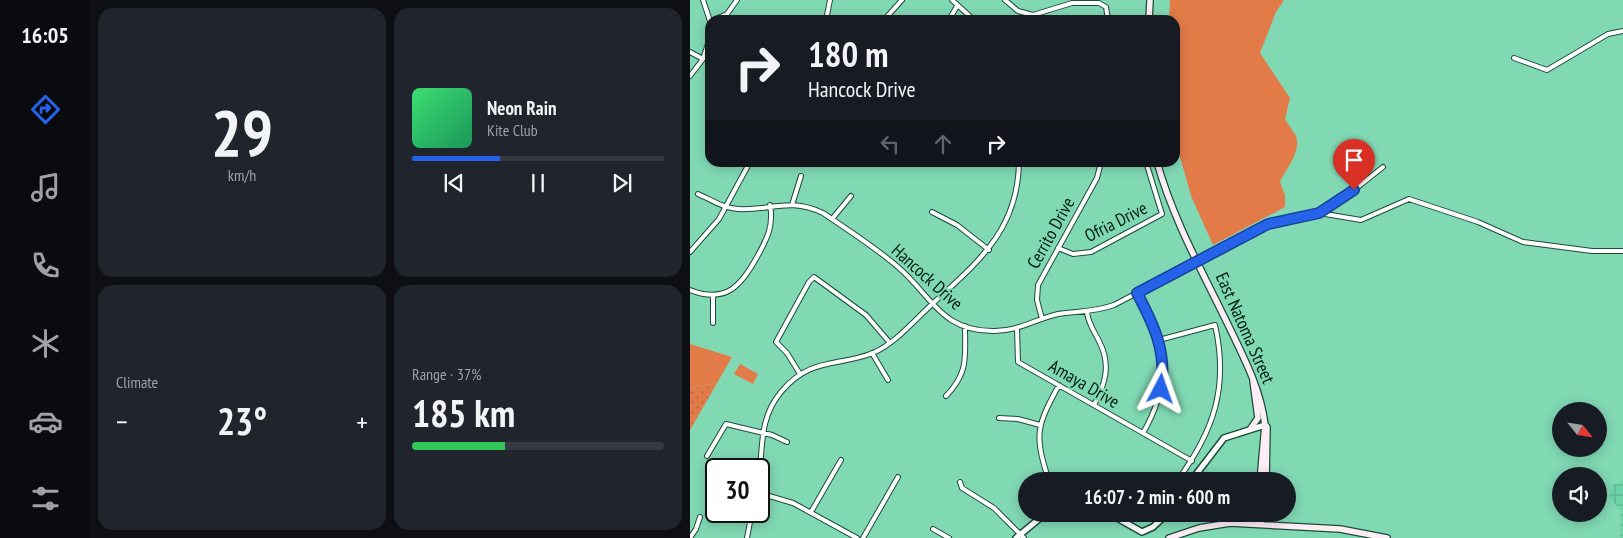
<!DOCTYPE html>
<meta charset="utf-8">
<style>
:root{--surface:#171b24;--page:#20242c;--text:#f1f3f6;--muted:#9ea1a6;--line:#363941;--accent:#2563eb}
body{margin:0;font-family:"PT Sans Narrow",sans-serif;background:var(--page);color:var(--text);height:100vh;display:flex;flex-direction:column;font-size:19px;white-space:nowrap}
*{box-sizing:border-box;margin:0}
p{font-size:16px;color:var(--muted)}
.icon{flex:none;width:28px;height:28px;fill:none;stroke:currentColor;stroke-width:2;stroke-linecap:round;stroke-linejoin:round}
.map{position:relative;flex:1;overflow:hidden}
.side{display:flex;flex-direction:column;gap:8px;padding:8px;background:#0d0f14;width:600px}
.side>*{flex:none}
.banner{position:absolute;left:15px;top:15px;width:475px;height:152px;border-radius:15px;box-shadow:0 2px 12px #0003;background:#171b24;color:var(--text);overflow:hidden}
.needle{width:32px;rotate:120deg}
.buttons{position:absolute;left:862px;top:402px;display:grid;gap:10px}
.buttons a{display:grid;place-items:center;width:55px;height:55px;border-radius:50%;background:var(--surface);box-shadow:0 2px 12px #0003;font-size:25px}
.speed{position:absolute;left:15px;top:458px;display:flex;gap:10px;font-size:25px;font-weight:700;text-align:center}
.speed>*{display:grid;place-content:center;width:65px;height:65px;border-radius:50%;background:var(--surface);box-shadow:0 2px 12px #0003;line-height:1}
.speed .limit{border:2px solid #111;border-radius:8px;background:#fff;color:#111}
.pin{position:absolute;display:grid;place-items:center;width:42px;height:42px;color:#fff;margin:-51px -21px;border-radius:50% 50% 50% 0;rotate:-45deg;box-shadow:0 0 5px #0007}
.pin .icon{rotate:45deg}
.me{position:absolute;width:55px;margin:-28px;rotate:4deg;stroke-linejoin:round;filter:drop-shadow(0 0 4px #0008)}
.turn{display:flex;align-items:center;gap:18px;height:105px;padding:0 20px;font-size:22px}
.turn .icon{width:65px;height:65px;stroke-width:2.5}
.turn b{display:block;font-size:35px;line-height:42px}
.lanes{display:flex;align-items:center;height:48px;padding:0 20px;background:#0003;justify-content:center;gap:25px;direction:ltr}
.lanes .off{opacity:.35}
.big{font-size:38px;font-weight:800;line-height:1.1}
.side .widget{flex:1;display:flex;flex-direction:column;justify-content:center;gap:8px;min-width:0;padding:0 18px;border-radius:15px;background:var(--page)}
.side .dial{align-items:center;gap:0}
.dial b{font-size:65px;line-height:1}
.song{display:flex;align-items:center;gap:15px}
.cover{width:60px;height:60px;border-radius:8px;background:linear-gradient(135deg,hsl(140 70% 55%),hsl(150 70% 35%))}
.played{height:5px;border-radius:2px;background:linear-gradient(90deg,var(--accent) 35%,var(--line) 35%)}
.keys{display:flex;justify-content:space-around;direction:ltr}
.heat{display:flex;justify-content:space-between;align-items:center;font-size:28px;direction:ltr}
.charge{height:8px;border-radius:4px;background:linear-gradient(90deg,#34c759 37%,var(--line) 0)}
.side .tiles{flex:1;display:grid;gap:8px;grid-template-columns:repeat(2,1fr)}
.trip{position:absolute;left:328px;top:472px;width:278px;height:50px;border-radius:25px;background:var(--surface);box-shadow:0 2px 12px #0003;font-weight:800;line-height:50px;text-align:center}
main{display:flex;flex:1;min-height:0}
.menu{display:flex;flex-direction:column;width:90px;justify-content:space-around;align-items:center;background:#090b0e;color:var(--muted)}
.menu .icon{width:35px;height:35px}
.menu .selected{color:var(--accent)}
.menu b{font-size:22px;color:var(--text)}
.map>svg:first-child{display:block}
.industrial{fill:url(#industrial-grid)}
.grass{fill:#e37b49}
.park{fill:url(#park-dots)}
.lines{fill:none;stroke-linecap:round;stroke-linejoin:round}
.minor-casing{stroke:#1b4b39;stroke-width:6}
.tertiary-casing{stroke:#1b4b39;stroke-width:8}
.secondary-casing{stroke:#1b4b39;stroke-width:8}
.minor{stroke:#fff;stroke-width:4}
.tertiary{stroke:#fff;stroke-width:5}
.secondary{stroke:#fdedf5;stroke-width:5.5}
.route-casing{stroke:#184099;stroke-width:12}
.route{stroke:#2563eb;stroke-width:9}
.labels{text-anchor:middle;stroke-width:4.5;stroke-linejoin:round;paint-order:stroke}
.street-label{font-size:18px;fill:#011c12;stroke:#81d9b4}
</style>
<main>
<nav class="menu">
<b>16:05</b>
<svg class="icon selected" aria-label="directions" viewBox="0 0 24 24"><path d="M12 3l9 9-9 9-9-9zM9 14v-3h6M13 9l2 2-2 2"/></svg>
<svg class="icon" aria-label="music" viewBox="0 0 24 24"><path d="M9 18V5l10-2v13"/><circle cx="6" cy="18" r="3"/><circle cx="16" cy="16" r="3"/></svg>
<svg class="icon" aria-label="phone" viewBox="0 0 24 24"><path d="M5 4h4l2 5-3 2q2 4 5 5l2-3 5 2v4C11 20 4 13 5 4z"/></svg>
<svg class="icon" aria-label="climate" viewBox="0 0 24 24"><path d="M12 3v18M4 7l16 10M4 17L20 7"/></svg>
<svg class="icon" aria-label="car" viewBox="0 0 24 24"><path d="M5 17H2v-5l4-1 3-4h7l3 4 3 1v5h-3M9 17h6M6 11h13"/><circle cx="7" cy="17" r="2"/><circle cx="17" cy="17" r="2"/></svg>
<svg class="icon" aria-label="filters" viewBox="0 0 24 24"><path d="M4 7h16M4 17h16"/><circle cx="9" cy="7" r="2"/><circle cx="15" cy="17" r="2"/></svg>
</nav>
<section class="side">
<div class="tiles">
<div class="widget dial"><b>29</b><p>km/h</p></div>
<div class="widget">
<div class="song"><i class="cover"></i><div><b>Neon Rain</b><p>Kite Club</p></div></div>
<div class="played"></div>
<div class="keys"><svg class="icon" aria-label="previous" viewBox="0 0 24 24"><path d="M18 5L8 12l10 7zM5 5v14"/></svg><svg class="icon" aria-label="pause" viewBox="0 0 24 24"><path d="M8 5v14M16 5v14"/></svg><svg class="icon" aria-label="next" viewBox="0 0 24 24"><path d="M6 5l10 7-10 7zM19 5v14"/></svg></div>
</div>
<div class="widget"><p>Climate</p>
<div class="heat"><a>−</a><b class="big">23°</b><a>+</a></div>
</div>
<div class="widget"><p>Range · 37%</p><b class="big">185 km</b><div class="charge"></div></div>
</div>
</section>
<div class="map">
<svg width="933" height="538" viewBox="0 0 933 538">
<defs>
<pattern id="industrial-grid" width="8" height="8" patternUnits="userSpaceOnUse" patternTransform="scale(1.25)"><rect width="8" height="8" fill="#6fd3aa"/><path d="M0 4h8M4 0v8" fill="none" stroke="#5eb591"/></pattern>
<pattern id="park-dots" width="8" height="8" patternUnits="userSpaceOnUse" patternTransform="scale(1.25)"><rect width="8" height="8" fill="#e37b49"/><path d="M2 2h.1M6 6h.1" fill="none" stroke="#b6643b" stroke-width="1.8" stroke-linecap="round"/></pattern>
</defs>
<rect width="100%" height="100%" fill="#81d9b4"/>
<path class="industrial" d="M933 480V538H930L931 511 919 497 922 486Z"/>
<path class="grass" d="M480 0H594L586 12 570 53 600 98 595 119C598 125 603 130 606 136 612 151 596 169 590 182L595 195V207L523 245 501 196 485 139V20H479Z
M0 344 42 357 27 383 0 389Z
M50 364 68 374 63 384 44 374Z"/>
<path class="park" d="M27 383 0 430V389Z"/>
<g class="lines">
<g class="minor-casing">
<path id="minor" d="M13 0 20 21
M262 0 284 20
M315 0 328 11 343 15 382 3H409L416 7 418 20
M24 20 37 14 47 0
M136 20 140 0
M194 20 212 0
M259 20 267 6
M0 52 13 59
M824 58 857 70 918 34 933 31
M0 76 13 59 20 38
M8 194C22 200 33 208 48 209 82 211 98 197 133 213 158 230 185 247 208 267 242 296 251 332 305 331 328 331 346 319 368 314 387 311 405 312 424 305L584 221 629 213 671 220 719 199 788 222 833 242 902 251H933
M102 205 111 176
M242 212 267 225 299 250
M629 213 654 198 693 167
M142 219 161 196
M368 248 383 254 401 252 472 214 456 162
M0 252 29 219 60 162
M0 290C36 304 51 286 67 257 77 239 84 226 80 205
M447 293C475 345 484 379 453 433
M23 295V323
M397 312C398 323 404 331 409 341 421 364 416 383 404 405
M352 319 347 300 348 285 407 178 411 162
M327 328 328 362 502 461
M469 340 525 325C539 387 524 431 487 481
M182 353 198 380
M110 374 97 353 86 342 119 282 124 277 176 315 200 343
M256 396C279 372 275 357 275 326
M309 418 328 419 350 425
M17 456 36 424 82 435 97 442
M69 478C73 447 69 418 91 392 120 357 147 367 183 353 205 343 221 324 238 308 285 264 328 233 329 162
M359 481C344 435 346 427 369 385
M270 482 272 488 304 508 334 538
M69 493 103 503 167 538
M121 512 151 460
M243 529 259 538
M0 538 6 529 10 517
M57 538 62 511
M173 538 208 477"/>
</g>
<g class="tertiary-casing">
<path id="tertiary" d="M501 481 534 438 575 425
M420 514 452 532 463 527 477 514
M326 538 355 514"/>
</g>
<g class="secondary-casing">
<path id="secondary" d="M459 20 460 0
M467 162C484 223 516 278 543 335 557 364 571 392 575 425L577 427 576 481
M561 428 568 418 563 381
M570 481 575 425
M571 524 573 514
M479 538 509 528 540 523 650 529 697 538"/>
</g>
<use href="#minor" class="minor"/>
<use href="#tertiary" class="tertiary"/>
<use href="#secondary" class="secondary"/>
</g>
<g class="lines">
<g class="route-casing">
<path id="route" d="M471 389C477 352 464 325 447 293L578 224 629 213 664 190"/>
</g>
<use href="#route" class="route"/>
</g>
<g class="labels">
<g class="street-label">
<text transform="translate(426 222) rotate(-27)" y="6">Ofria Drive</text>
<text transform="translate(361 233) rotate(-61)" y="6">Cerrito Drive</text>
<text transform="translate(237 277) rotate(42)" y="6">Hancock Drive</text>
<text transform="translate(555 328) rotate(66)" y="6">East Natoma Street</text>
<text transform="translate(394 384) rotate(30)" y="6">Amaya Drive</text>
</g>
</g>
</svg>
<div class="buttons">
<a><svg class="needle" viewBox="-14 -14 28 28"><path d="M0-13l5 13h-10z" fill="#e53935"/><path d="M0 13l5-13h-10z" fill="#9ea1a6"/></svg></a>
<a><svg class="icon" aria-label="sound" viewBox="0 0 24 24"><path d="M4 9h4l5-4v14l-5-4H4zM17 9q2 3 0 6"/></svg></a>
</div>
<div class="speed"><div class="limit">30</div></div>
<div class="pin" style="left:664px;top:190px;background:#d93025"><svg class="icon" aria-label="arrive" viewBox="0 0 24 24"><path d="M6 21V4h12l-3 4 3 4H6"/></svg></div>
<svg class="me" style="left:471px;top:389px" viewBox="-20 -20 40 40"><path d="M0-17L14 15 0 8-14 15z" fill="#2563eb" stroke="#fff" stroke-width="4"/></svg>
<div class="trip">16:07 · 2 min · 600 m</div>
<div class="banner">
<div class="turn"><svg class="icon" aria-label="right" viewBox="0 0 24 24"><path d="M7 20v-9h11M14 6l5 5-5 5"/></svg><div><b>180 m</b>Hancock Drive</div></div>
<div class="lanes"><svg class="icon off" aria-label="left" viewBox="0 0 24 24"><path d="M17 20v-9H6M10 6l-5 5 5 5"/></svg><svg class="icon off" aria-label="ahead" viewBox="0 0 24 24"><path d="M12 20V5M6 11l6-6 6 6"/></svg><svg class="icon" aria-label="right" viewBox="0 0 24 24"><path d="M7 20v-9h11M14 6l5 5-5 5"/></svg></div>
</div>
</div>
</main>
